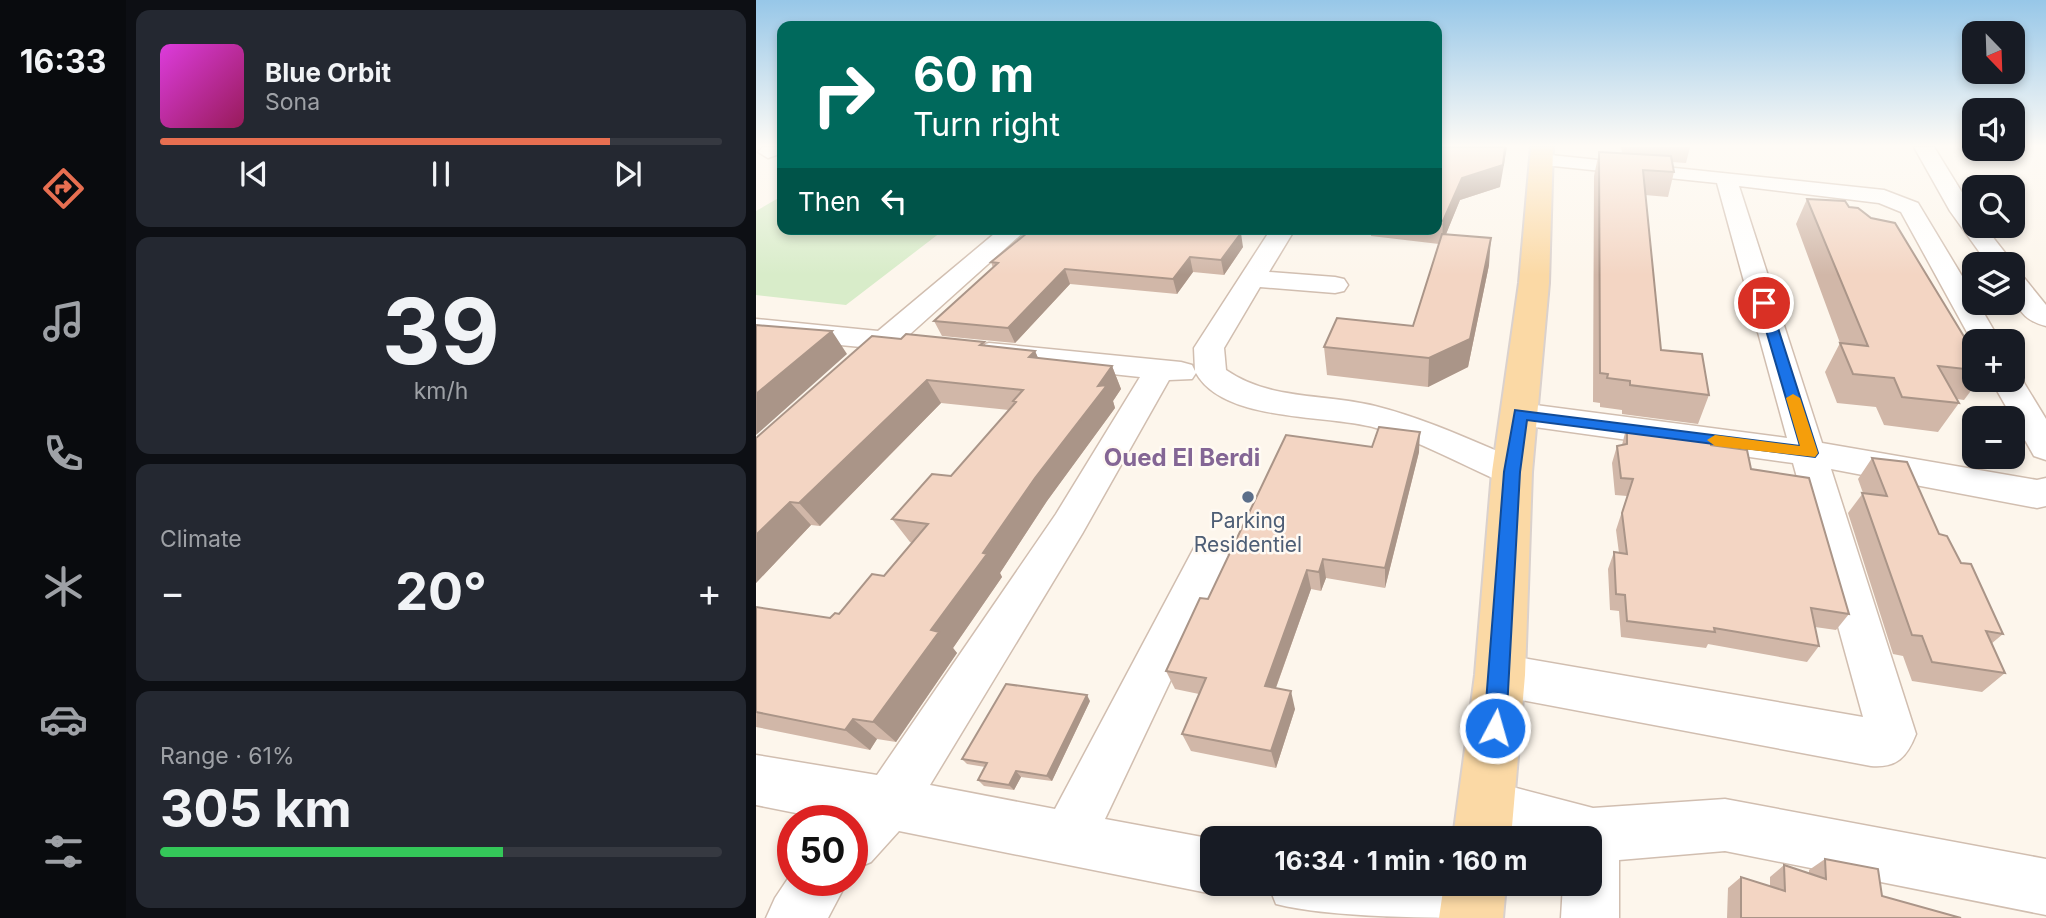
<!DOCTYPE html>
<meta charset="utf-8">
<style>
:root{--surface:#171b24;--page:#242831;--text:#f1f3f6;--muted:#9ea1a6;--line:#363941;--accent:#e76f51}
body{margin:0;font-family:Inter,sans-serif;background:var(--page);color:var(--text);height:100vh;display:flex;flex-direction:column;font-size:26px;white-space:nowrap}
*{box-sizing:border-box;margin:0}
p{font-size:23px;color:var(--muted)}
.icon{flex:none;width:38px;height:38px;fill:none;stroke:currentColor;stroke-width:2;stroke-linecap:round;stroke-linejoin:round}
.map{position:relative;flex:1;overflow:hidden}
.details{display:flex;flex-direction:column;gap:10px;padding:10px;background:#0d0f14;width:630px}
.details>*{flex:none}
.banner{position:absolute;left:21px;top:21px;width:665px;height:214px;border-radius:14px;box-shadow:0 4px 10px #0003;background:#00695c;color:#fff;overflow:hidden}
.needle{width:46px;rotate:157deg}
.controls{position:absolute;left:1206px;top:21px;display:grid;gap:14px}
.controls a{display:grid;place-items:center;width:63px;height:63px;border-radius:14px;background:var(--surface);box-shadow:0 4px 10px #0003;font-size:35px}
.speed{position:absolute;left:21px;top:805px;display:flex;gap:14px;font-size:35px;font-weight:700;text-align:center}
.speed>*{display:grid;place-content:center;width:91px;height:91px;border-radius:50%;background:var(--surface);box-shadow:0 4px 10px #0003;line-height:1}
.speed .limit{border:10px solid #d22;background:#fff;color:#111}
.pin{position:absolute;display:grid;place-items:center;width:60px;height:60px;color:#fff;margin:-30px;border:4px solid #fff;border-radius:50%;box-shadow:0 2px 7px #0007}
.me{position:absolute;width:77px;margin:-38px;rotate:6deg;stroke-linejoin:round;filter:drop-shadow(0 0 5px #0008)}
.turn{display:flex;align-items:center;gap:24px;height:147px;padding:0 21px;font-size:32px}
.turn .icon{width:91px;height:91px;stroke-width:2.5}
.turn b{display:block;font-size:49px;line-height:60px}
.then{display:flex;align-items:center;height:66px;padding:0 21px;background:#0003;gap:14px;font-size:26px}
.big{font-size:52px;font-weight:700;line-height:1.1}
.details .widget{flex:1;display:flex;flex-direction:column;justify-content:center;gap:10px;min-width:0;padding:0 24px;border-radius:14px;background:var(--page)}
.details .dial{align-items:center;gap:0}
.dial b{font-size:91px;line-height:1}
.song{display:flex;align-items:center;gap:21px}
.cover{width:84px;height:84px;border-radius:10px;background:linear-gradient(135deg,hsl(300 70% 55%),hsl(330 70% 35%))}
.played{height:7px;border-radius:4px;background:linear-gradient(90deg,var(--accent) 80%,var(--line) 80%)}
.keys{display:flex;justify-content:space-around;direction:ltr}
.heat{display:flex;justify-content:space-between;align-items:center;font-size:38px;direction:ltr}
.charge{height:10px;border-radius:5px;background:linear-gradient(90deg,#34c759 61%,var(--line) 0)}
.trip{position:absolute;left:444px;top:826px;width:402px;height:70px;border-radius:14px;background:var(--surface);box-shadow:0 4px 10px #0003;font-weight:700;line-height:70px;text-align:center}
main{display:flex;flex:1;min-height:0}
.tabs{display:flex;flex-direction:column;width:126px;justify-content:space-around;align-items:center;background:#090b0e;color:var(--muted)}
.tabs .icon{width:49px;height:49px}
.tabs .current{color:var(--accent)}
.tabs b{font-size:32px;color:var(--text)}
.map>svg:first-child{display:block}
.green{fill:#d8ecc9}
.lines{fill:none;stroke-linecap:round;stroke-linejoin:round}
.minor-casing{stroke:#d1beb0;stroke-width:3}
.major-casing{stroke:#dad1cd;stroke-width:4}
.minor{fill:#fff;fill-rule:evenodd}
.major{fill:#fbd9a5;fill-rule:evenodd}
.wall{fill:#d1b7a8}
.shaded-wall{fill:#aa9588}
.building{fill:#f3d5c3;stroke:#aa9588;stroke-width:2}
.route{fill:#1a73e8;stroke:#114b97;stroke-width:2}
.slow{fill:#f59e0b}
.service-dot{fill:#5c6f8a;stroke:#fffaf3;stroke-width:2.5}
.labels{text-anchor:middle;stroke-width:5;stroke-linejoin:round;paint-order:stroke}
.service-label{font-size:21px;fill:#4e5e75;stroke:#fffaf3}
.quarter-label{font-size:24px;font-weight:bold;fill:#846695;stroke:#fffaf3}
</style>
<main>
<nav class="tabs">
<b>16:33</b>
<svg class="icon current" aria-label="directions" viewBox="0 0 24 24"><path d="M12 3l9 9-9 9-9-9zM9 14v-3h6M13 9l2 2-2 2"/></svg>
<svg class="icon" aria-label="music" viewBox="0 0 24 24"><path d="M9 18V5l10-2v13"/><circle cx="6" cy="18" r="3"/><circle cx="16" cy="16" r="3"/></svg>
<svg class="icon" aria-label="phone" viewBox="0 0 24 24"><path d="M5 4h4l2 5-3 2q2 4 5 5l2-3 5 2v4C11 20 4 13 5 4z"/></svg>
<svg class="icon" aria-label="climate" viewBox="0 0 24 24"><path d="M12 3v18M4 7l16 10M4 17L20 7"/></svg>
<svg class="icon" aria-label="car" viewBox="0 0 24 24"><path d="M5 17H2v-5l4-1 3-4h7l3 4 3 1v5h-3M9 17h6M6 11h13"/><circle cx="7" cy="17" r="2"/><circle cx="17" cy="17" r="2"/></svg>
<svg class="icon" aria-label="filters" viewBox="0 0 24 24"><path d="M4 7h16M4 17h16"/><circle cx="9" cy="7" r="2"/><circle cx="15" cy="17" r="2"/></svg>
</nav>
<section class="details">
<div class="widget">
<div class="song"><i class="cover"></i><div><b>Blue Orbit</b><p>Sona</p></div></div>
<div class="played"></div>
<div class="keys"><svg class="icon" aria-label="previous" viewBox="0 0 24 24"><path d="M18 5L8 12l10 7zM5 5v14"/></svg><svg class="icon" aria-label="pause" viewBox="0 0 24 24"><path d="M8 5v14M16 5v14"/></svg><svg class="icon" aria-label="next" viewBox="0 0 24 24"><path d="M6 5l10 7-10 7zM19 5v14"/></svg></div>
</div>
<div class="widget dial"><b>39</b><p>km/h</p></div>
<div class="widget"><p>Climate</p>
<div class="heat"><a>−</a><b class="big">20°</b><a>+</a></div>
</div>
<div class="widget"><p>Range · 61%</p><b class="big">305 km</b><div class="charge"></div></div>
</section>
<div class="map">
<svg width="1290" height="918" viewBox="0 0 1290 918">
<rect width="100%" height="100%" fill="#fdf6ec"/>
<path class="green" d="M26 196V229H189L90 305 0 295V211Z"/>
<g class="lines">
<g class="minor-casing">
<path id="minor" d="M26 147V153L12 158 2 152 7 147Z
M1158 147H1178L1218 212V226H1228L1254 259 1258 264 1256 266 1232 264 1194 211Z
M785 154 1128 190 1162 203 1165 208 1218 296V303H1222L1244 341H1218V345L1145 212 1123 203 983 186 1066 443 1281 480 1290 478V506L1281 508 1075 469 1160 734C1151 757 1141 768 1115 766L744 696 728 690 721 675 728 660 744 654 1107 717 1037 463 765 425 753 422 749 414 753 406 765 403 1031 438 961 183 778 164 775 160 778 156Z
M244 229H271L153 335 170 338 175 344 170 350 160 353 135 350 118 359 108 356 103 350 105 347 0 337V319L122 331Z
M515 229H539L513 272 579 277 588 279 592 285 588 291 579 293 504 287 468 348 470 370C515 401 568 393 619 406 671 419 719 442 769 463L774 472 769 481 756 485 743 481C703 463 663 441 620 428 571 414 468 423 440 373L436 379 413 380 326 534 174 785 299 809 439 546 453 541 467 546 473 557 349 819 457 839V884H478L476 886 457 894 143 831 115 862 96 870V821H80L0 805V755L121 775 300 514 384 377 233 361 222 358 218 352 222 346 233 343 425 362 436 365 439 371 438 348Z
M1256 272 1265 274 1290 305V326C1261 319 1256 299 1256 272Z
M1256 372 1262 373 1290 419V460L1278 456 1235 380H1256Z
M730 780 837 808 969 799 1290 859V915L969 851 863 860V918H805L807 884H835V838H753L712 824 704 806 712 788Z
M37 871V880H92L72 918H10L19 898Z
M512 884H726L736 888 744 908 740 918C680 918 574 918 520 904Z"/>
</g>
<g class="major-casing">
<path id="major" d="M775 147H797L793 283 776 472 769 675 755 838H697L719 675 736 472 763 283Z
M688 884H750L747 918H683Z"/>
</g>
<use href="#minor" class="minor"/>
<use href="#major" class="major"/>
</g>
<path class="wall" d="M681 147 744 187 704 200 690 234 733 265 712 367 672 387 571 375 568 347 657 326 683 244 615 236V229H681Z
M865 147H934L930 163 916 162 918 172 912 197 889 195 905 350 953 395 942 424 866 414V410L844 407V403L837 402 838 176 843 152 866 153Z
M1051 199 1093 207 1218 353V380H1223L1208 400 1201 399 1203 403 1182 432 1128 425 1120 407 1081 403 1069 372 1084 343 1040 224Z
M467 231 487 247 468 275 437 272 421 294 314 284 259 343 186 336 178 321 237 268 235 262Z
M145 339 228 342 230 346 279 351 282 358 356 366 365 389 357 401 359 408 291 501 244 573 246 577 197 648 201 653 140 742 121 739 114 750 0 727V607L74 618 83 614 128 576 156 543 154 542 136 519 195 476 253 410 185 403 64 526 55 525 0 583V438Z
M871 425 955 445 995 469 1093 614 1080 630 1059 627 1063 646 1051 662 952 644 950 648 865 637 863 611 854 610 852 569 858 552 863 553 860 530 871 496 859 495 856 463 861 446 866 445Z
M616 447 663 452 629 588 570 578 565 591 555 589 520 688 539 709 520 768 435 751 426 734 443 694 419 689 410 671 452 599Z
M1116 458 1183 534 1205 563 1247 634 1235 644 1249 673 1226 692 1156 681 1147 656 1137 654 1092 513 1107 493 1102 479Z
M334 701 296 781 265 777 258 790 228 786 222 780 229 767 211 764 206 759Z
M1069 859 1126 896 1205 918H971L972 888 985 877 1014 886V877L1028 865 1053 873V870Z"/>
<path class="shaded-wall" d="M749 147H751L744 187 704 200 686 244 687 221 706 178Z
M485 233 487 247 468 275 465 260Z
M735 238 733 265 712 367 672 387 673 358Z
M434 257 437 272 421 294 417 279Z
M309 269 314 284 259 343 252 328Z
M76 331 91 354 0 435V394Z
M279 351 289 374 273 357Z
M356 366 365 389 357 401 359 408 291 501 244 573 246 577 197 648 201 653 140 742 117 722 175 630Z
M171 380 185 403 64 526 43 503Z
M664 432 663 452 629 588V568Z
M34 502 55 525 0 583V535Z
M567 559 570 578 565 591 563 572Z
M551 570 555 589 514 704 509 686Z
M535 691 539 709 520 768 515 751Z
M331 695 334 701 296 781 291 776Z
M97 719 121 739 114 750 89 730Z
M260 771 265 777 258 790 253 785Z"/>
<path class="building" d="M681 147H749L747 165 706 178 687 221 681 220Z
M843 152 915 156 918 172 887 170 905 350 946 354 953 395 874 385V381L851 378 852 374 844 373Z
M1051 199 1089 201 1093 207 1102 208 1115 218 1139 223 1218 353V370L1182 366 1203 403 1146 397 1138 378 1097 374 1084 343 1112 346Z
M276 229H455L454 230 485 233 465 260 434 257 417 279 309 269 252 328 178 321 242 263 235 262Z
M686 234 735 238 714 339 673 358 568 347 581 318 657 326Z
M0 325 76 331 0 394Z
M150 334 228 342 224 345 279 351 273 357 356 366 342 386 351 385 279 478 227 553 231 554 175 630 183 632 117 722 97 719 89 730 0 712V607L74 618 79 613 83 614 116 574 128 576 172 524 136 519 176 474 195 476 260 402 257 401 267 390 171 380 43 503 34 502 0 535V438L116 336 145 339Z
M871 425 954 436 955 445 991 450 995 469 1053 478 1093 614 1055 608 1063 646 958 628 959 632 871 621 869 595 860 594 858 552 871 554 866 513 877 479 865 478 861 446 871 444Z
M623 427 664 432 629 568 567 559 563 572 551 570 509 686 535 691 515 751 426 734 450 678 410 671 444 598 452 599 530 435 616 447Z
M1116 458 1151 462 1183 534 1191 536 1205 563 1215 564 1247 634 1230 631 1249 673 1176 662 1166 636 1156 635 1106 493 1131 496Z
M250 684 331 695 291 776 260 771 253 785 222 780 231 763 206 759Z
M1069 859 1122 869 1126 896 1205 918H985V877L1029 891 1028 865 1070 879Z"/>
<linearGradient id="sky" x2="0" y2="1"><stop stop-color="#97c7e8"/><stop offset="0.53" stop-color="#fefbf6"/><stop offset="1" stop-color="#fefbf6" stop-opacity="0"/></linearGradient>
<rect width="1290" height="275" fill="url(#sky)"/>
<path class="route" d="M1008 299 1014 303 1062 453 1059 457 771 420 764 472 750 728 746 735 739 738 731 735 728 728 748 472 759 410 1044 446 1002 303Z"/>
<path class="slow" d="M1037 394 1044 398 1062 453 1059 457 959 446 951 440 959 435 1044 446 1030 398Z"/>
<circle class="service-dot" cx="492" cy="497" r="7"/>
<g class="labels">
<g class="service-label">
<text x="492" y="528">Parking<tspan x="492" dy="24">Residentiel</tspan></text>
</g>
<g class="quarter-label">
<text x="426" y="466">Oued El Berdi</text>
</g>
</g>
</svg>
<div class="controls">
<a><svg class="needle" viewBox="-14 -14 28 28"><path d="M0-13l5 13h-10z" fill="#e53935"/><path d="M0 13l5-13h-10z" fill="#9ea1a6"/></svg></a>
<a><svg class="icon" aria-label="sound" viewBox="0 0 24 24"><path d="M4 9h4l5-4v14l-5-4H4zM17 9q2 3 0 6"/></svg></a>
<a><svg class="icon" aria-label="search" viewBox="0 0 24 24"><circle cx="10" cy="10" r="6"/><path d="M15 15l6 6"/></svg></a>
<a><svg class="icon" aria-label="layers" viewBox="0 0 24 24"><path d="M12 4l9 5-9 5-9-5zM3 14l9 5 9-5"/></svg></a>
<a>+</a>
<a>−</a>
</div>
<div class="speed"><div class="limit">50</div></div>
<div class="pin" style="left:1008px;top:303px;background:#d93025"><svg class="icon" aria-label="arrive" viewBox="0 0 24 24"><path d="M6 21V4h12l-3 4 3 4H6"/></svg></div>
<svg class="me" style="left:739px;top:728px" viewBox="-20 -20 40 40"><circle r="17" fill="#1a73e8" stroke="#fff" stroke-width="3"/><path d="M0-11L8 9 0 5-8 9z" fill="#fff"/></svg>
<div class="trip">16:34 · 1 min · 160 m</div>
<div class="banner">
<div class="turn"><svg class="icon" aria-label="right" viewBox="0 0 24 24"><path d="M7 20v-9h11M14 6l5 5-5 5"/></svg><div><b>60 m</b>Turn right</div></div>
<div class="then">Then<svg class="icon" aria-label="left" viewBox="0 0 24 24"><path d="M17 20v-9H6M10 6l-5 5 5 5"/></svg></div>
</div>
</div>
</main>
